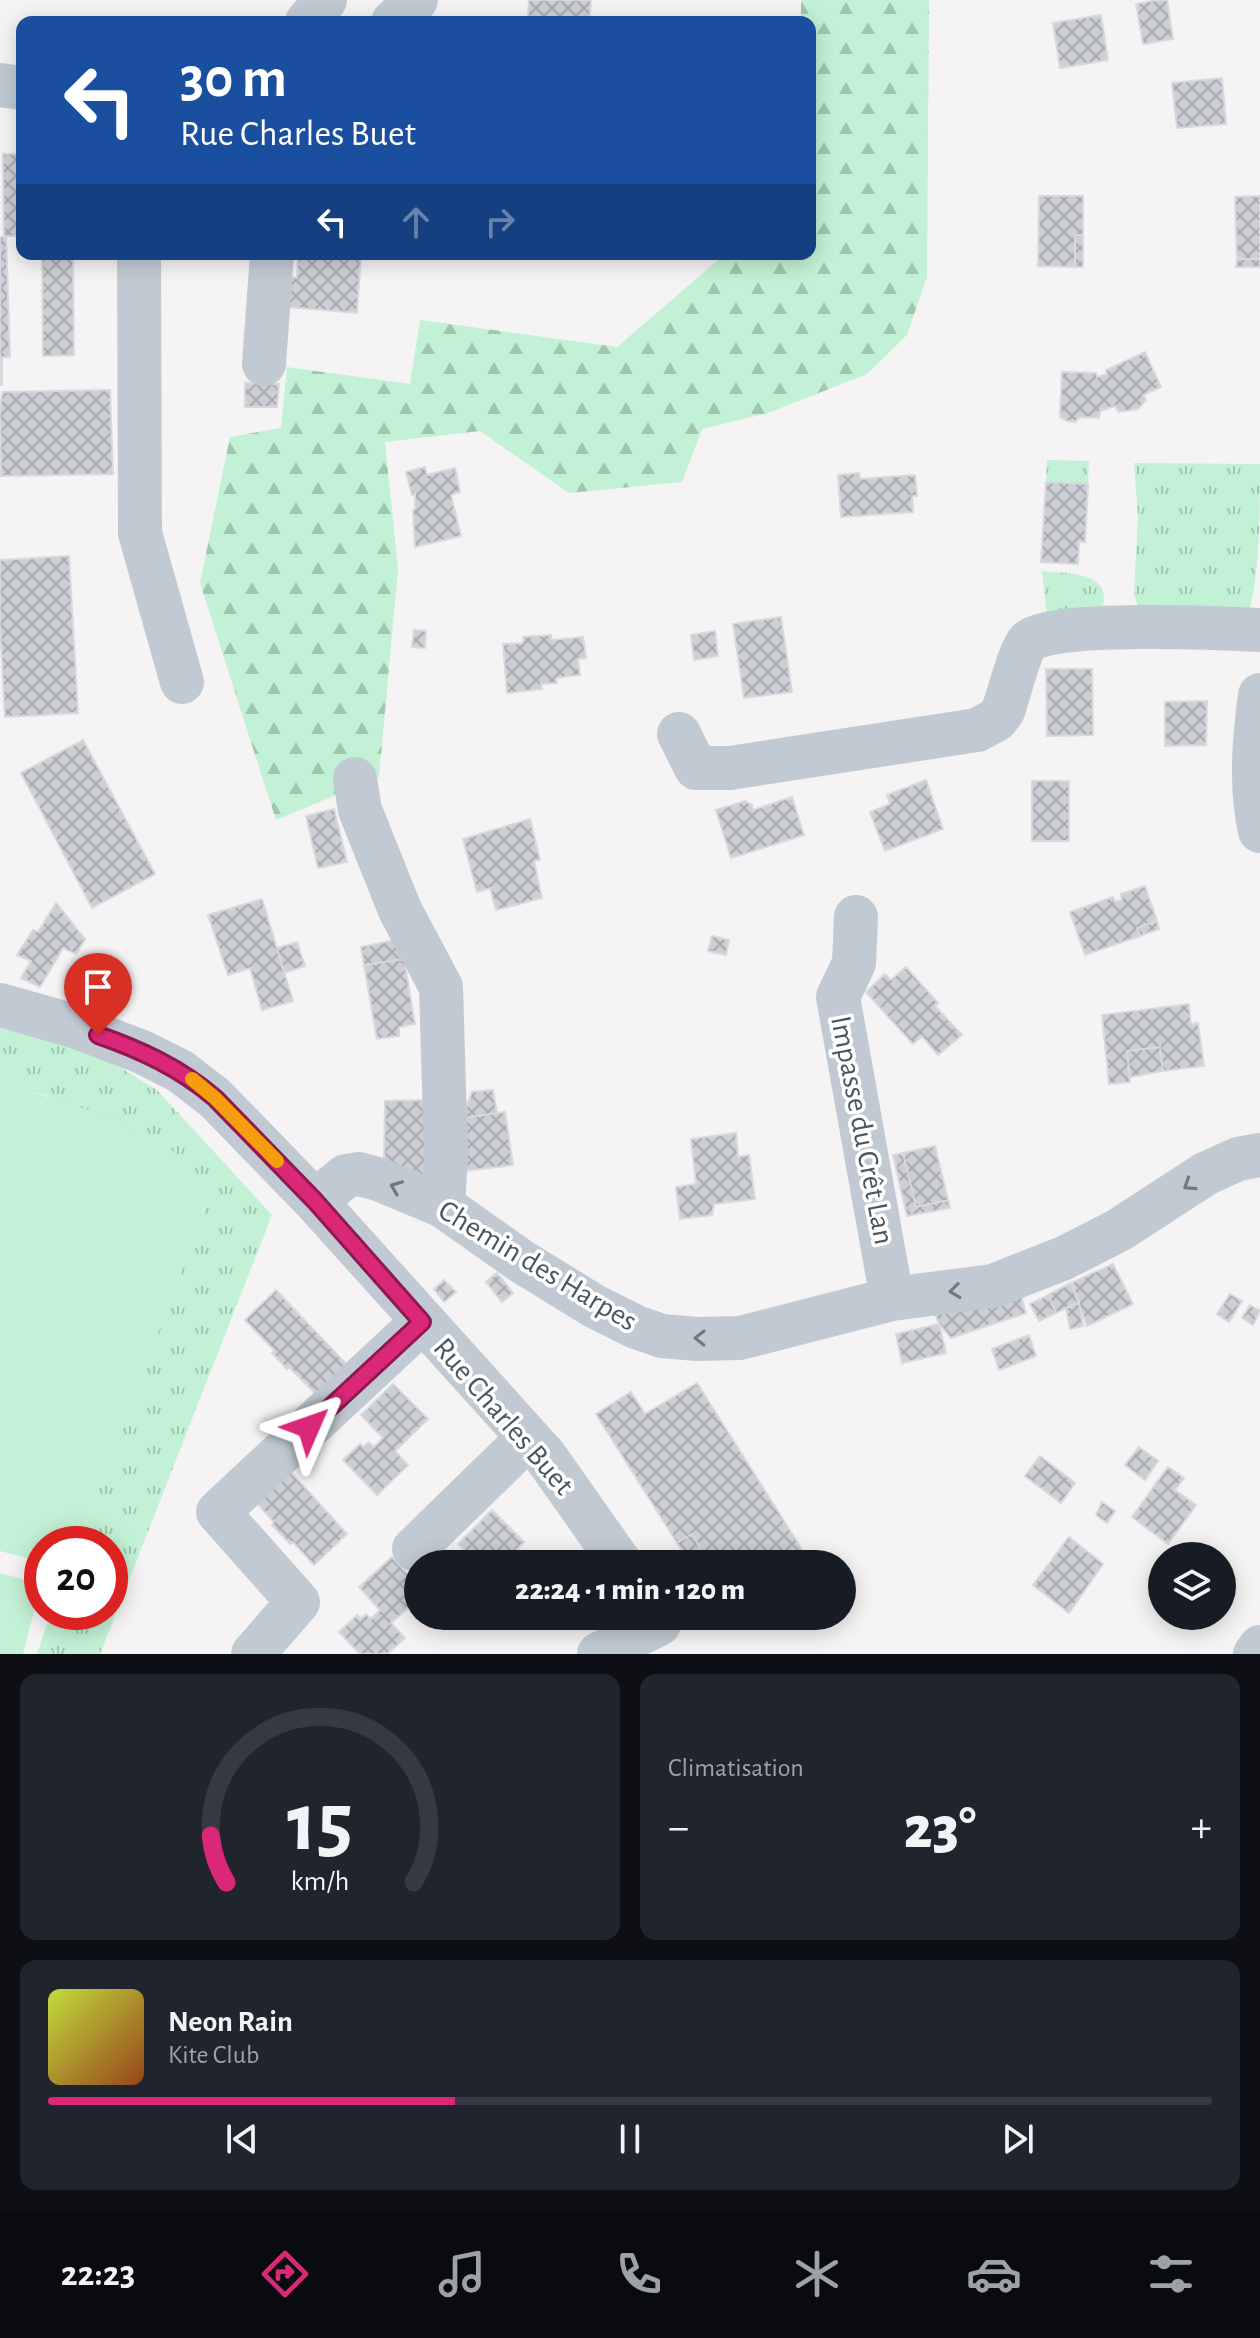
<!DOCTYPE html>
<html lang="fr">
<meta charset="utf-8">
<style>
:root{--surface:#171b24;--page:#20242c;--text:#f1f3f6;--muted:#9ea1a6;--line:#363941;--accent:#db2777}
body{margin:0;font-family:"Alegreya Sans",sans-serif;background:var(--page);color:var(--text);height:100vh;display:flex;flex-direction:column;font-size:30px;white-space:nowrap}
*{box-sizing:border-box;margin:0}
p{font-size:26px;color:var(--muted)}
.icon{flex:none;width:44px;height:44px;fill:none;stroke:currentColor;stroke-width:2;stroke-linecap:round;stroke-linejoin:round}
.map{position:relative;height:1654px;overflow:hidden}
.details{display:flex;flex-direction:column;gap:20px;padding:20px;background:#0d0f14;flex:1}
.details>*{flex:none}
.guide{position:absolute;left:16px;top:16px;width:800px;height:244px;border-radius:16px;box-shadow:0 4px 20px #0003;background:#1a4fa0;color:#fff;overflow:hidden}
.tools{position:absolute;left:1148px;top:1542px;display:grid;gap:16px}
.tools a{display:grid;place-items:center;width:88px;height:88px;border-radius:50%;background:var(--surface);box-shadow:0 4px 20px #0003;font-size:40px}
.speed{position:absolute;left:24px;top:1526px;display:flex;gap:16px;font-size:40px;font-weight:700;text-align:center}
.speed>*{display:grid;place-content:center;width:104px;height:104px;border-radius:50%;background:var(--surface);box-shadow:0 4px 20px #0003;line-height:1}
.speed .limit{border:12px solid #d22;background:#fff;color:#111}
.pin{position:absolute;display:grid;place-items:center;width:68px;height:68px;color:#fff;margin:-82px -34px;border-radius:50% 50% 50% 0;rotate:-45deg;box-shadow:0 0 8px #0007}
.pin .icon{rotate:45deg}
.me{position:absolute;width:88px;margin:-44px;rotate:47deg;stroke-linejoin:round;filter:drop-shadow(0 0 6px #0008)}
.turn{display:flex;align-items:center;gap:28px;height:168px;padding:0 32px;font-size:36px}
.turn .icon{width:104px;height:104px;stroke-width:2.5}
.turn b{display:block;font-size:56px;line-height:68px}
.lanes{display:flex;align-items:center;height:76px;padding:0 32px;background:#0003;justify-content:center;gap:40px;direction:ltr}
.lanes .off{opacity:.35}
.big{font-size:60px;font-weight:800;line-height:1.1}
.details .card{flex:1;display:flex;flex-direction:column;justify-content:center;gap:12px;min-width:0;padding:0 28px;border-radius:16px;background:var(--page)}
.details .dial{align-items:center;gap:0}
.dial svg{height:208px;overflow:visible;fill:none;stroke:var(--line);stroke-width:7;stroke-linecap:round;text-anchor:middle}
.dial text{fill:var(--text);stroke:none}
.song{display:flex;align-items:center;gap:24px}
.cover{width:96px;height:96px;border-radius:12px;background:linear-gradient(135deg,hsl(70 70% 55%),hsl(20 70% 35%))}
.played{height:8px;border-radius:4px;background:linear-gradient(90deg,var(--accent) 35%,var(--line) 35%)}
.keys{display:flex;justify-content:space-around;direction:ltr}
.heat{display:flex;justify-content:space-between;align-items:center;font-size:44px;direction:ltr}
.details .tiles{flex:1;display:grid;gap:20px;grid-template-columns:1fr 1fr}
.card:last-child{grid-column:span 2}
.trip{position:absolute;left:404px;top:1550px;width:452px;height:80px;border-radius:40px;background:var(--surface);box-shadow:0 4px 20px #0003;font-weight:800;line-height:80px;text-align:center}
.tabs{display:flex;height:128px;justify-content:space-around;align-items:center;background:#090b0e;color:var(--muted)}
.tabs .icon{width:56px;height:56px}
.tabs .on{color:var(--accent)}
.tabs b{font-size:36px;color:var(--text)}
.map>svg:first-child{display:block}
.grass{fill:url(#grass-tufts)}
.forest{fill:url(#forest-firs)}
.pitch{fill:#c3f1d5}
.building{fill:url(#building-cross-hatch);stroke:#d7d9de;stroke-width:2}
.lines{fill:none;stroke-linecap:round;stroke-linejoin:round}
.minor{stroke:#c1cad2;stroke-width:44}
.oneway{stroke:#6e7983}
.route-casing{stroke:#8e194d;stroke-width:20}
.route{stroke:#db2777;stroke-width:14}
.slow{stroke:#f59e0b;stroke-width:14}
.labels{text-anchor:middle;stroke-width:7;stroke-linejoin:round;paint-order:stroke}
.street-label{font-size:30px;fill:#4a5661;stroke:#fff}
</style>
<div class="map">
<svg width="1260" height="1654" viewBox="0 0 1260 1654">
<defs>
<pattern id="grass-tufts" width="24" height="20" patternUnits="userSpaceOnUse" patternTransform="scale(2)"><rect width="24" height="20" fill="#c3f1d5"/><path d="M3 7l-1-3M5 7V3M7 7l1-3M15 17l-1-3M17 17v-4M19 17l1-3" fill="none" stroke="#a0c6b0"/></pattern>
<pattern id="forest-firs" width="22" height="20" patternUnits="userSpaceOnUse" patternTransform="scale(2)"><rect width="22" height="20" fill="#c3f1d5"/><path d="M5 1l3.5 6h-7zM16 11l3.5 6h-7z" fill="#a0c6b0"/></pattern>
<pattern id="building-cross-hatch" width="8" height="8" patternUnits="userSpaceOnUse" patternTransform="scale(2)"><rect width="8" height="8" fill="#cdcfd5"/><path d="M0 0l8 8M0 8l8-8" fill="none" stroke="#a8abb0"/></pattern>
</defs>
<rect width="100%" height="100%" fill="#f5f3f3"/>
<path class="grass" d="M1047 460 1089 461 1088 484 1046 482Z
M1134 463 1260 464C1260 503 1260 581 1248 613L1139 609 1134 594 1138 516Z
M1042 571C1068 574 1114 571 1102 609L1047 617Z
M0 1028 98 1054 157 1090 272 1215 100 1654H37L51 1612H110V1544H78L210 1195 48 1096 0 1084Z"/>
<path class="forest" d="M801 0H929L927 277 907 335 867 374 768 413 702 429 682 482 569 493 480 431 385 442 398 569 379 777 276 820 200 583 230 437 281 428 287 367 410 384 420 320 617 347 725 254H810V22H801Z"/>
<path class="pitch" d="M0 1084C59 1099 143 1122 189 1164 197 1172 204 1185 210 1195L78 1544H42V1562L0 1551Z
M0 1573 41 1584 23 1654H0Z"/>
<path class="building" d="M529 0H591L589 22H520V18H528Z
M1157 0H1167L1173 39 1143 44 1136 4Z
M1101 15 1108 60 1060 68 1053 23Z
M1222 78 1226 124 1177 128 1172 83Z
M3 154H22V236H6L10 357H2V385H0V237H4Z
M1039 196H1083V235H1075V267L1038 266Z
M1260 196V259H1237L1235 197Z
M1075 235H1083V267H1075Z
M42 254H73L74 355 43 356Z
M298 254H361L357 313 288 307V277L297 278Z
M1237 259H1260V267H1236Z
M1145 352 1161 387 1143 395 1146 400 1138 409 1119 412 1115 406 1100 411 1099 418 1080 417 1075 422 1067 421 1060 417 1062 372 1096 373 1097 377 1107 374 1106 370Z
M245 383 279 384 277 407H245Z
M110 390 113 474 1 476 0 414 2 392Z
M425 467 427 475 455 468 460 492 451 495 461 536 415 547 413 510 415 509V494L412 495 406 472Z
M859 473 860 479 915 475 917 496H912L913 512 841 517 838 475Z
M1046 482 1088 484 1085 542H1079L1078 564 1041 562Z
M69 556 78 713 5 717 0 627V560Z
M781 617 792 692 744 698 733 624Z
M414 630 426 631 425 648 412 647Z
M715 631 718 656 694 660 691 635Z
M551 635V640L583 637 586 658 578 659 580 675 556 678 557 683 541 684 542 689 507 693 503 644 523 643V637Z
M1046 669H1092L1093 735 1047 736Z
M1207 701 1206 745 1165 746V702Z
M83 740 155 874 92 908 21 773Z
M926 780 943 829 885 851 870 812 890 804 887 795Z
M1032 781H1069V841H1032Z
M792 797 804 835 731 858 716 810 745 801 752 805 753 810Z
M334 809 347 862 318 868 306 816Z
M530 819 540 860 534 861 542 898 496 910 490 888 477 892 463 839Z
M1145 886 1157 921 1137 928 1140 936 1085 955 1070 912 1113 897 1115 902 1122 900 1121 894Z
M262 899 293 1001 262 1010 250 968 228 975 208 915Z
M56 903 85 939 76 954 63 948 40 987 21 978 31 961 17 955 33 930 38 932Z
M1157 921 1159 929 1140 936 1137 928Z
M712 936 729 940 726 955 708 951Z
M400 939 404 959 364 965 361 947Z
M297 942 305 966 284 973 277 948Z
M404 959 415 1024 399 1027V1036L377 1039 364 965Z
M906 967 938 1003 935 1006 962 1035 938 1055 922 1036 913 1044 866 992 885 974 891 980Z
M1189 1004 1191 1024 1198 1023 1204 1066 1163 1071 1160 1047 1127 1051 1130 1082 1109 1084 1102 1015Z
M1160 1047 1163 1071 1130 1077 1127 1051Z
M493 1090 497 1113 462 1118 472 1092Z
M434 1100 433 1171 419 1183 384 1165 385 1101Z
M505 1112 513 1165 465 1171 456 1119Z
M736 1133 738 1157 749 1155 755 1199 714 1204 712 1215 680 1219 676 1187 696 1184 691 1139Z
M935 1146 948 1200 916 1207 903 1153Z
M903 1153 916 1207 948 1200 950 1208 907 1216 893 1155Z
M1113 1264 1133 1304 1087 1326 1071 1283Z
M497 1273 513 1293 502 1302 486 1282Z
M444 1280 456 1292 444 1302 434 1289Z
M1071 1283 1079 1302 1056 1313 1048 1295Z
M276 1290 350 1368 319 1397 289 1367 287 1369 272 1353 275 1351 245 1320Z
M1230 1294 1242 1301 1229 1322 1217 1314Z
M1048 1295 1056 1313 1039 1321 1030 1304Z
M1021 1296 1026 1313 951 1338 939 1324 932 1306Z
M1079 1302 1083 1326 1070 1329 1066 1308Z
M1250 1305 1260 1311 1253 1325 1242 1318Z
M939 1324 946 1353 902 1363 896 1334Z
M1029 1335 1036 1356 999 1370 992 1349Z
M697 1383 803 1551 786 1562 782 1555 766 1564H691L704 1555 692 1534 677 1543 596 1414 631 1392 645 1414Z
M393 1384 428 1419 395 1451 408 1465 377 1495 343 1460 360 1444 363 1447 369 1442 374 1447 383 1438 361 1415Z
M1139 1447 1158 1461 1145 1480 1125 1465Z
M1040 1456 1075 1483 1061 1503 1025 1476Z
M1168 1467 1184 1478 1175 1490 1196 1505 1168 1544 1132 1517Z
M288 1469 347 1534 314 1565 293 1542 290 1544 272 1525 274 1522 254 1500Z
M1102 1502 1115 1511 1107 1523 1096 1515Z
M492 1510 524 1542 510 1556 519 1564H495L489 1558 484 1563 478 1556 475 1560 458 1544Z
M692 1534 704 1555 691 1564 677 1543Z
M1069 1537 1103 1564 1069 1613 1033 1585Z
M392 1557 418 1586V1599L391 1623 405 1638 387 1654H360L339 1632 357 1615 360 1619 366 1614 371 1619 380 1610 359 1587Z"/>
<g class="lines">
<path class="minor" d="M307 22 325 0
M393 22 416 0
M0 85 22 88
M139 254 140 533 182 682
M264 364 272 254
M1260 695C1254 740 1250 786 1260 831
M679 734 696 768H730L977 730 996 720 1003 711C1008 697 1020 650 1028 642 1048 620 1223 628 1260 630
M355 779 360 810 400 910 441 987 446 1154 443 1206
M856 917 854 963 838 997 892 1299
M0 1005 74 1026 142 1052 180 1071 215 1098 315 1201 545 1456 621 1564
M315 1201 346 1176 359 1174 378 1179 443 1206 521 1261 594 1306 636 1327 662 1336 697 1339 740 1338 892 1299 993 1286 1064 1258 1119 1230 1205 1174 1238 1159 1260 1155
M414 1549 528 1438
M253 1654 298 1602 218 1512 422 1322
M599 1654 659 1624
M1255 1654 1260 1647"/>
</g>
<defs><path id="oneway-chevron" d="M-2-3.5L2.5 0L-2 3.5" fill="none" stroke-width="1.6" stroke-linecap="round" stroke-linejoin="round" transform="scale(2)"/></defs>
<g class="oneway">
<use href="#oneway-chevron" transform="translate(1189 1185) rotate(147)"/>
<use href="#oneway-chevron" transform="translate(396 1187) rotate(-158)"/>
<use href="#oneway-chevron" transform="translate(955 1291) rotate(173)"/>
<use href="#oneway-chevron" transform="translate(700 1338) rotate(-179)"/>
</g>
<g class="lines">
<g class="route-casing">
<path id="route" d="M98 1035C141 1050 180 1068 215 1098L315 1201 422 1322 309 1427"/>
</g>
<use href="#route" class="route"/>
<path class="slow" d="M192 1079 215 1098 277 1161"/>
</g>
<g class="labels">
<g class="street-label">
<text transform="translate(863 1130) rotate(79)" y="10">Impasse du Crêt Lan</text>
<text transform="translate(538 1265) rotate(31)" y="10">Chemin des Harpes</text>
<text transform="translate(504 1416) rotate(49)" y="10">Rue Charles Buet</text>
</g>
</g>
</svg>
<div class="tools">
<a><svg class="icon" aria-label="layers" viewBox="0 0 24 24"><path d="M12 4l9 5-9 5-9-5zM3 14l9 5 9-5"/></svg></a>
</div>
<div class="speed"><div class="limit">20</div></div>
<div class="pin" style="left:98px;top:1035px;background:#d93025"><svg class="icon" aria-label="arrive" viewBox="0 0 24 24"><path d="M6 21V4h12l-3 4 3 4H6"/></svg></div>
<svg class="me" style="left:309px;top:1427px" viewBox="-20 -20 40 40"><path d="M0-17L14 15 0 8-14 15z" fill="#db2777" stroke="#fff" stroke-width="4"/></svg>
<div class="trip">22:24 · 1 min · 120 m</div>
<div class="guide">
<div class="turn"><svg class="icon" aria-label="left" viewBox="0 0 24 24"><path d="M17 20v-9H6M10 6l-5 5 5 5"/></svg><div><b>30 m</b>Rue Charles Buet</div></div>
<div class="lanes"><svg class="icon" aria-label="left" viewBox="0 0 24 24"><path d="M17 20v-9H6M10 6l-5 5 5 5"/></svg><svg class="icon off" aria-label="ahead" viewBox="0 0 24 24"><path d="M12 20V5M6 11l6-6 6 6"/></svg><svg class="icon off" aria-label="right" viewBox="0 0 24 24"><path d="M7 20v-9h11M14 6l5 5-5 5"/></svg></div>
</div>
</div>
<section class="details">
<div class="tiles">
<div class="card dial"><svg viewBox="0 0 100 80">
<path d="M14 69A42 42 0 1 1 86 69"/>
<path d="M14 69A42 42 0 0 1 8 51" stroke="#db2777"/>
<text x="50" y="56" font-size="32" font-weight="700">15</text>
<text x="50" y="72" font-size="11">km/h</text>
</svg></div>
<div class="card"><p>Climatisation</p>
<div class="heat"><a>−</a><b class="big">23°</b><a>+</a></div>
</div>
<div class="card">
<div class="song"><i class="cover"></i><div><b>Neon Rain</b><p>Kite Club</p></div></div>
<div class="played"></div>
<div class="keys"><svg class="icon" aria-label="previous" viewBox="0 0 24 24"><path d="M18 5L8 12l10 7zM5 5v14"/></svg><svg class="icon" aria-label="pause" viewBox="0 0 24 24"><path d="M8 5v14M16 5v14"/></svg><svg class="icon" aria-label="next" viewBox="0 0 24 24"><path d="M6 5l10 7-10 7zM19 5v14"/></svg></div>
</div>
</div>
</section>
<nav class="tabs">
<b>22:23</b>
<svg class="icon on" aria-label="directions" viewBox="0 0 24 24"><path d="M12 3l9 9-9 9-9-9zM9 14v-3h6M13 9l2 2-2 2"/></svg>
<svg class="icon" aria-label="music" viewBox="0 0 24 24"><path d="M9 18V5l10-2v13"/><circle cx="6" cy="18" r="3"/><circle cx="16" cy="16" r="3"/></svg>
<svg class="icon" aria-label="phone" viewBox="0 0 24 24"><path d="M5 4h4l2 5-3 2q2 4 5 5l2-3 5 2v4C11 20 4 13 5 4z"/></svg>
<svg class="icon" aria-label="climate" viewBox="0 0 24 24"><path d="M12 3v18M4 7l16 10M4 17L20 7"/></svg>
<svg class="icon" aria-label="car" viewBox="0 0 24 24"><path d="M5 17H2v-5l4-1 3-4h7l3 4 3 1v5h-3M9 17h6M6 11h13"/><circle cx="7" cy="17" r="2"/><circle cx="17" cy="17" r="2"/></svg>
<svg class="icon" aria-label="filters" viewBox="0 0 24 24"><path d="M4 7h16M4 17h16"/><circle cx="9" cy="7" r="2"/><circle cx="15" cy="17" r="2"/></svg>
</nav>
